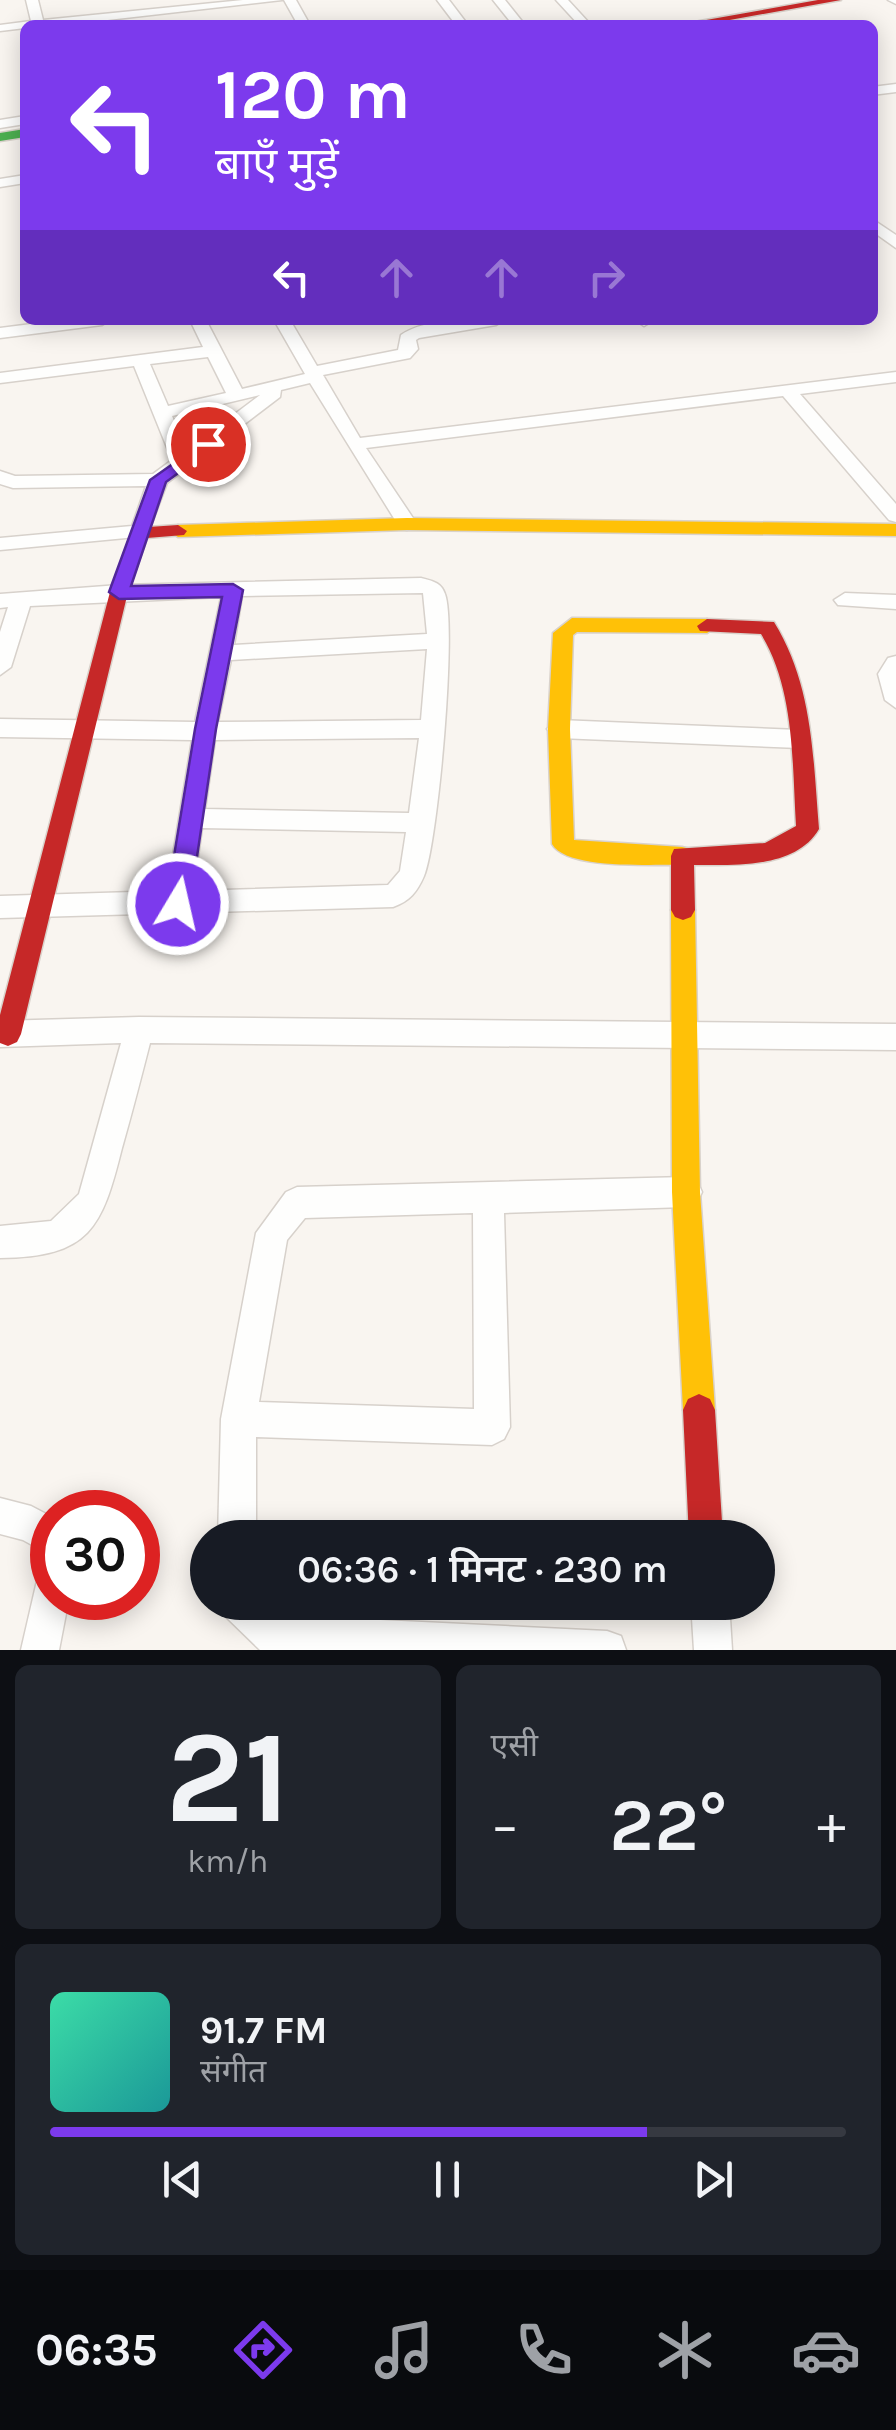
<!DOCTYPE html>
<html lang="hi">
<meta charset="utf-8">
<style>
:root{--surface:#171b24;--page:#20242c;--text:#f1f3f6;--muted:#9ea1a6;--line:#363941;--accent:#7c3aed}
body{margin:0;font-family:Karla,"Noto Sans Devanagari",sans-serif;background:var(--page);color:var(--text);height:100vh;display:flex;flex-direction:column;font-size:38px;white-space:nowrap}
*{box-sizing:border-box;margin:0}
p{font-size:32px;color:var(--muted)}
.icon{flex:none;width:55px;height:55px;fill:none;stroke:currentColor;stroke-width:2;stroke-linecap:round;stroke-linejoin:round}
.map{position:relative;height:1650px;overflow:hidden}
.side{display:flex;flex-direction:column;gap:15px;padding:15px;background:#0d0f14;flex:1}
.side>*{flex:none}
.banner{position:absolute;left:20px;top:20px;width:858px;height:305px;border-radius:15px;box-shadow:0 5px 25px #0003;background:#7c3aed;color:#fff;overflow:hidden}
.speed{position:absolute;left:30px;top:1490px;display:flex;gap:20px;font-size:50px;font-weight:700;text-align:center}
.speed>*{display:grid;place-content:center;width:130px;height:130px;border-radius:50%;background:var(--surface);box-shadow:0 5px 25px #0003;line-height:1}
.speed .limit{border:15px solid #d22;background:#fff;color:#111}
.pin{position:absolute;display:grid;place-items:center;width:85px;height:85px;color:#fff;margin:-42px;border:5px solid #fff;border-radius:50%;box-shadow:0 2px 10px #0007}
.me{position:absolute;width:110px;margin:-55px;rotate:9deg;stroke-linejoin:round;filter:drop-shadow(0 0 8px #0008)}
.turn{display:flex;align-items:center;gap:35px;height:210px;padding:0 30px;font-size:45px}
.turn .icon{width:130px;height:130px;stroke-width:2.5}
.turn b{display:block;font-size:70px;line-height:85px}
.lanes{display:flex;align-items:center;height:95px;padding:0 30px;background:#0003;justify-content:center;gap:50px;direction:ltr}
.lanes .off{opacity:.35}
.big{font-size:75px;font-weight:600;line-height:1.1}
.side .tile{flex:1;display:flex;flex-direction:column;justify-content:center;gap:15px;min-width:0;padding:0 35px;border-radius:15px;background:var(--page)}
.side .dial{align-items:center;gap:0}
.dial b{font-size:130px;line-height:1}
.song{display:flex;align-items:center;gap:30px}
.cover{width:120px;height:120px;border-radius:15px;background:linear-gradient(135deg,hsl(160 70% 55%),hsl(180 70% 35%))}
.played{height:10px;border-radius:5px;background:linear-gradient(90deg,var(--accent) 75%,var(--line) 75%)}
.keys{display:flex;justify-content:space-around;direction:ltr}
.heat{display:flex;justify-content:space-between;align-items:center;font-size:55px;direction:ltr}
.side .tiles{flex:1;display:grid;gap:15px;grid-template-columns:1fr 1fr}
.tile:last-child{grid-column:span 2}
.trip{position:absolute;left:190px;top:1520px;width:585px;height:100px;border-radius:50px;background:var(--surface);box-shadow:0 5px 25px #0003;font-weight:600;line-height:100px;text-align:center}
.dock{display:flex;height:160px;justify-content:space-around;align-items:center;background:#090b0e;color:var(--muted)}
.dock .icon{width:70px;height:70px}
.dock .on{color:var(--accent)}
.dock b{font-size:45px;color:var(--text)}
.map>svg:first-child{display:block}
.lines{fill:none;stroke-linecap:round;stroke-linejoin:round}
.street-casing{stroke:#d7d1cb;stroke-width:3}
.fast-casing{stroke:#d9d2cb;stroke-width:3}
.slow-casing{stroke:#d9d2cb;stroke-width:3}
.jam-casing{stroke:#d9d2cb;stroke-width:3}
.street{fill:#fefefd;fill-rule:evenodd}
.fast{fill:#4caf50;fill-rule:evenodd}
.slow{fill:#ffc107;fill-rule:evenodd}
.jam{fill:#c62828;fill-rule:evenodd}
.route{fill:#7c3aed;stroke:#51269a;stroke-width:2.5}
</style>
<div class="map">
<svg width="896" height="1650" viewBox="0 0 896 1650">
<rect width="100%" height="100%" fill="#f9f5f0"/>
<g class="lines">
<g class="street-casing">
<path id="street" d="M26 0H38L43 20 243 0H282L64 25H25V28L0 31V25L31 21Z
M284 0H296L310 25H298Z
M437 0H449L468 25H456Z
M493 0H505L525 25H513Z
M556 0H568L591 25H579Z
M888 0H896V4Z
M896 84V92L872 95V87Z
M25 116V124L0 128V120Z
M25 175V183L0 187V179Z
M872 219 896 235V248L872 231Z
M63 320H110L102 325 0 338V328Z
M190 320H206L242 389 305 374 274 320H290L317 366 398 350 401 335C427 317 474 320 504 320L496 325 419 338 416 340 418 349 410 358 323 375 360 438 896 372V382L800 394 896 504V522L889 520 783 396 366 448 417 524 407 530 400 528 310 383 281 390 280 397 167 483 147 536 0 550V538L132 526 146 486 13 488 0 484V471L15 476 153 474 172 460 134 366 0 383V373L203 347ZM208 357 226 393 168 406 150 364ZM260 395 187 450 172 416Z
M635 320H652V321L644 326Z
M421 578C432 581 441 582 445 594 457 627 438 842 424 876 417 892 410 901 393 907L0 918V896L167 891 192 740 0 737V719L195 722 221 597 30 606 11 667 0 675V632L8 607 0 608V594L119 585ZM423 593 427 634 234 645 242 596ZM427 649 421 720 218 722 231 660ZM419 738 409 813 205 809 215 740ZM202 828 406 832 400 871 388 885 193 891Z
M845 593 896 595V609L838 605 834 600Z
M896 656V708L885 700 878 674 888 658Z
M559 720 799 730 811 739 799 748 559 738 547 729Z
M139 1017 896 1024V1050L150 1043C141 1078 132 1113 122 1148 102 1228 90 1257 0 1258V1226L51 1221 79 1194 121 1043 0 1047V1021Z
M686 1177 697 1181 702 1192 697 1203 686 1207 504 1213 510 1427 504 1439 492 1445 256 1437V1538H218L221 1419 256 1233 286 1192 297 1187ZM473 1213 474 1409 259 1402 287 1240 305 1218Z
M0 1498 31 1506 52 1517V1556L23 1540 0 1534Z
M52 1566V1598H69L59 1650H21L39 1572Z
M218 1602H264L277 1615 607 1631 621 1636 626 1650H260L224 1615Z
M691 1602H729L732 1650H694Z"/>
</g>
<g class="fast-casing">
<path id="fast" d="M25 129V137L0 141V133Z"/>
</g>
<g class="slow-casing">
<path id="slow" d="M407 518 896 524V536L407 530 178 537 169 531 178 525Z
M572 618 707 619 717 626 707 633 577 632 573 635 570 729 574 840 682 847 690 849 693 856 690 863 682 865C652 864 567 870 552 844L548 729 553 633Z
M683 900 691 903 695 910 700 1192 715 1410 710 1421 699 1426 688 1421 683 1410 672 1192 671 910 675 903Z"/>
</g>
<g class="jam-casing">
<path id="jam" d="M818 0H841L702 25H678Z
M178 525 187 531 184 535 147 538 128 592 21 1034 17 1042 8 1046 0 1043V1015L110 592 134 528Z
M707 619 774 622C813 685 813 757 819 829 796 869 734 865 694 865L695 910 691 917 683 920 675 917 671 910V856L674 849 765 843 796 826C792 762 795 690 761 634L700 631 697 626Z
M699 1394 710 1399 715 1410 723 1538H689L683 1410 688 1399Z"/>
</g>
<use href="#street" class="street"/>
<use href="#fast" class="fast"/>
<use href="#slow" class="slow"/>
<use href="#jam" class="jam"/>
</g>
<path class="route" d="M208 439 214 440V447L166 482 131 586 233 584 243 590 216 729 190 904 187 911H170L166 904 195 729 222 597 119 599 109 592 150 480Z"/>
</svg>
<div class="speed"><div class="limit">30</div></div>
<div class="pin" style="left:208px;top:444px;background:#d93025"><svg class="icon" aria-label="arrive" viewBox="0 0 24 24"><path d="M6 21V4h12l-3 4 3 4H6"/></svg></div>
<svg class="me" style="left:178px;top:904px" viewBox="-20 -20 40 40"><circle r="17" fill="#7c3aed" stroke="#fff" stroke-width="3"/><path d="M0-11L8 9 0 5-8 9z" fill="#fff"/></svg>
<div class="trip">06:36 · 1 मिनट · 230 m</div>
<div class="banner">
<div class="turn"><svg class="icon" aria-label="left" viewBox="0 0 24 24"><path d="M17 20v-9H6M10 6l-5 5 5 5"/></svg><div><b>120 m</b>बाएँ मुड़ें</div></div>
<div class="lanes"><svg class="icon" aria-label="left" viewBox="0 0 24 24"><path d="M17 20v-9H6M10 6l-5 5 5 5"/></svg><svg class="icon off" aria-label="ahead" viewBox="0 0 24 24"><path d="M12 20V5M6 11l6-6 6 6"/></svg><svg class="icon off" aria-label="ahead" viewBox="0 0 24 24"><path d="M12 20V5M6 11l6-6 6 6"/></svg><svg class="icon off" aria-label="right" viewBox="0 0 24 24"><path d="M7 20v-9h11M14 6l5 5-5 5"/></svg></div>
</div>
</div>
<section class="side">
<div class="tiles">
<div class="tile dial"><b>21</b><p>km/h</p></div>
<div class="tile"><p>एसी</p>
<div class="heat"><a>−</a><b class="big">22°</b><a>+</a></div>
</div>
<div class="tile">
<div class="song"><i class="cover"></i><div><b>91.7 FM</b><p>संगीत</p></div></div>
<div class="played"></div>
<div class="keys"><svg class="icon" aria-label="previous" viewBox="0 0 24 24"><path d="M18 5L8 12l10 7zM5 5v14"/></svg><svg class="icon" aria-label="pause" viewBox="0 0 24 24"><path d="M8 5v14M16 5v14"/></svg><svg class="icon" aria-label="next" viewBox="0 0 24 24"><path d="M6 5l10 7-10 7zM19 5v14"/></svg></div>
</div>
</div>
</section>
<nav class="dock">
<b>06:35</b>
<svg class="icon on" aria-label="directions" viewBox="0 0 24 24"><path d="M12 3l9 9-9 9-9-9zM9 14v-3h6M13 9l2 2-2 2"/></svg>
<svg class="icon" aria-label="music" viewBox="0 0 24 24"><path d="M9 18V5l10-2v13"/><circle cx="6" cy="18" r="3"/><circle cx="16" cy="16" r="3"/></svg>
<svg class="icon" aria-label="phone" viewBox="0 0 24 24"><path d="M5 4h4l2 5-3 2q2 4 5 5l2-3 5 2v4C11 20 4 13 5 4z"/></svg>
<svg class="icon" aria-label="climate" viewBox="0 0 24 24"><path d="M12 3v18M4 7l16 10M4 17L20 7"/></svg>
<svg class="icon" aria-label="car" viewBox="0 0 24 24"><path d="M5 17H2v-5l4-1 3-4h7l3 4 3 1v5h-3M9 17h6M6 11h13"/><circle cx="7" cy="17" r="2"/><circle cx="17" cy="17" r="2"/></svg>
</nav>
